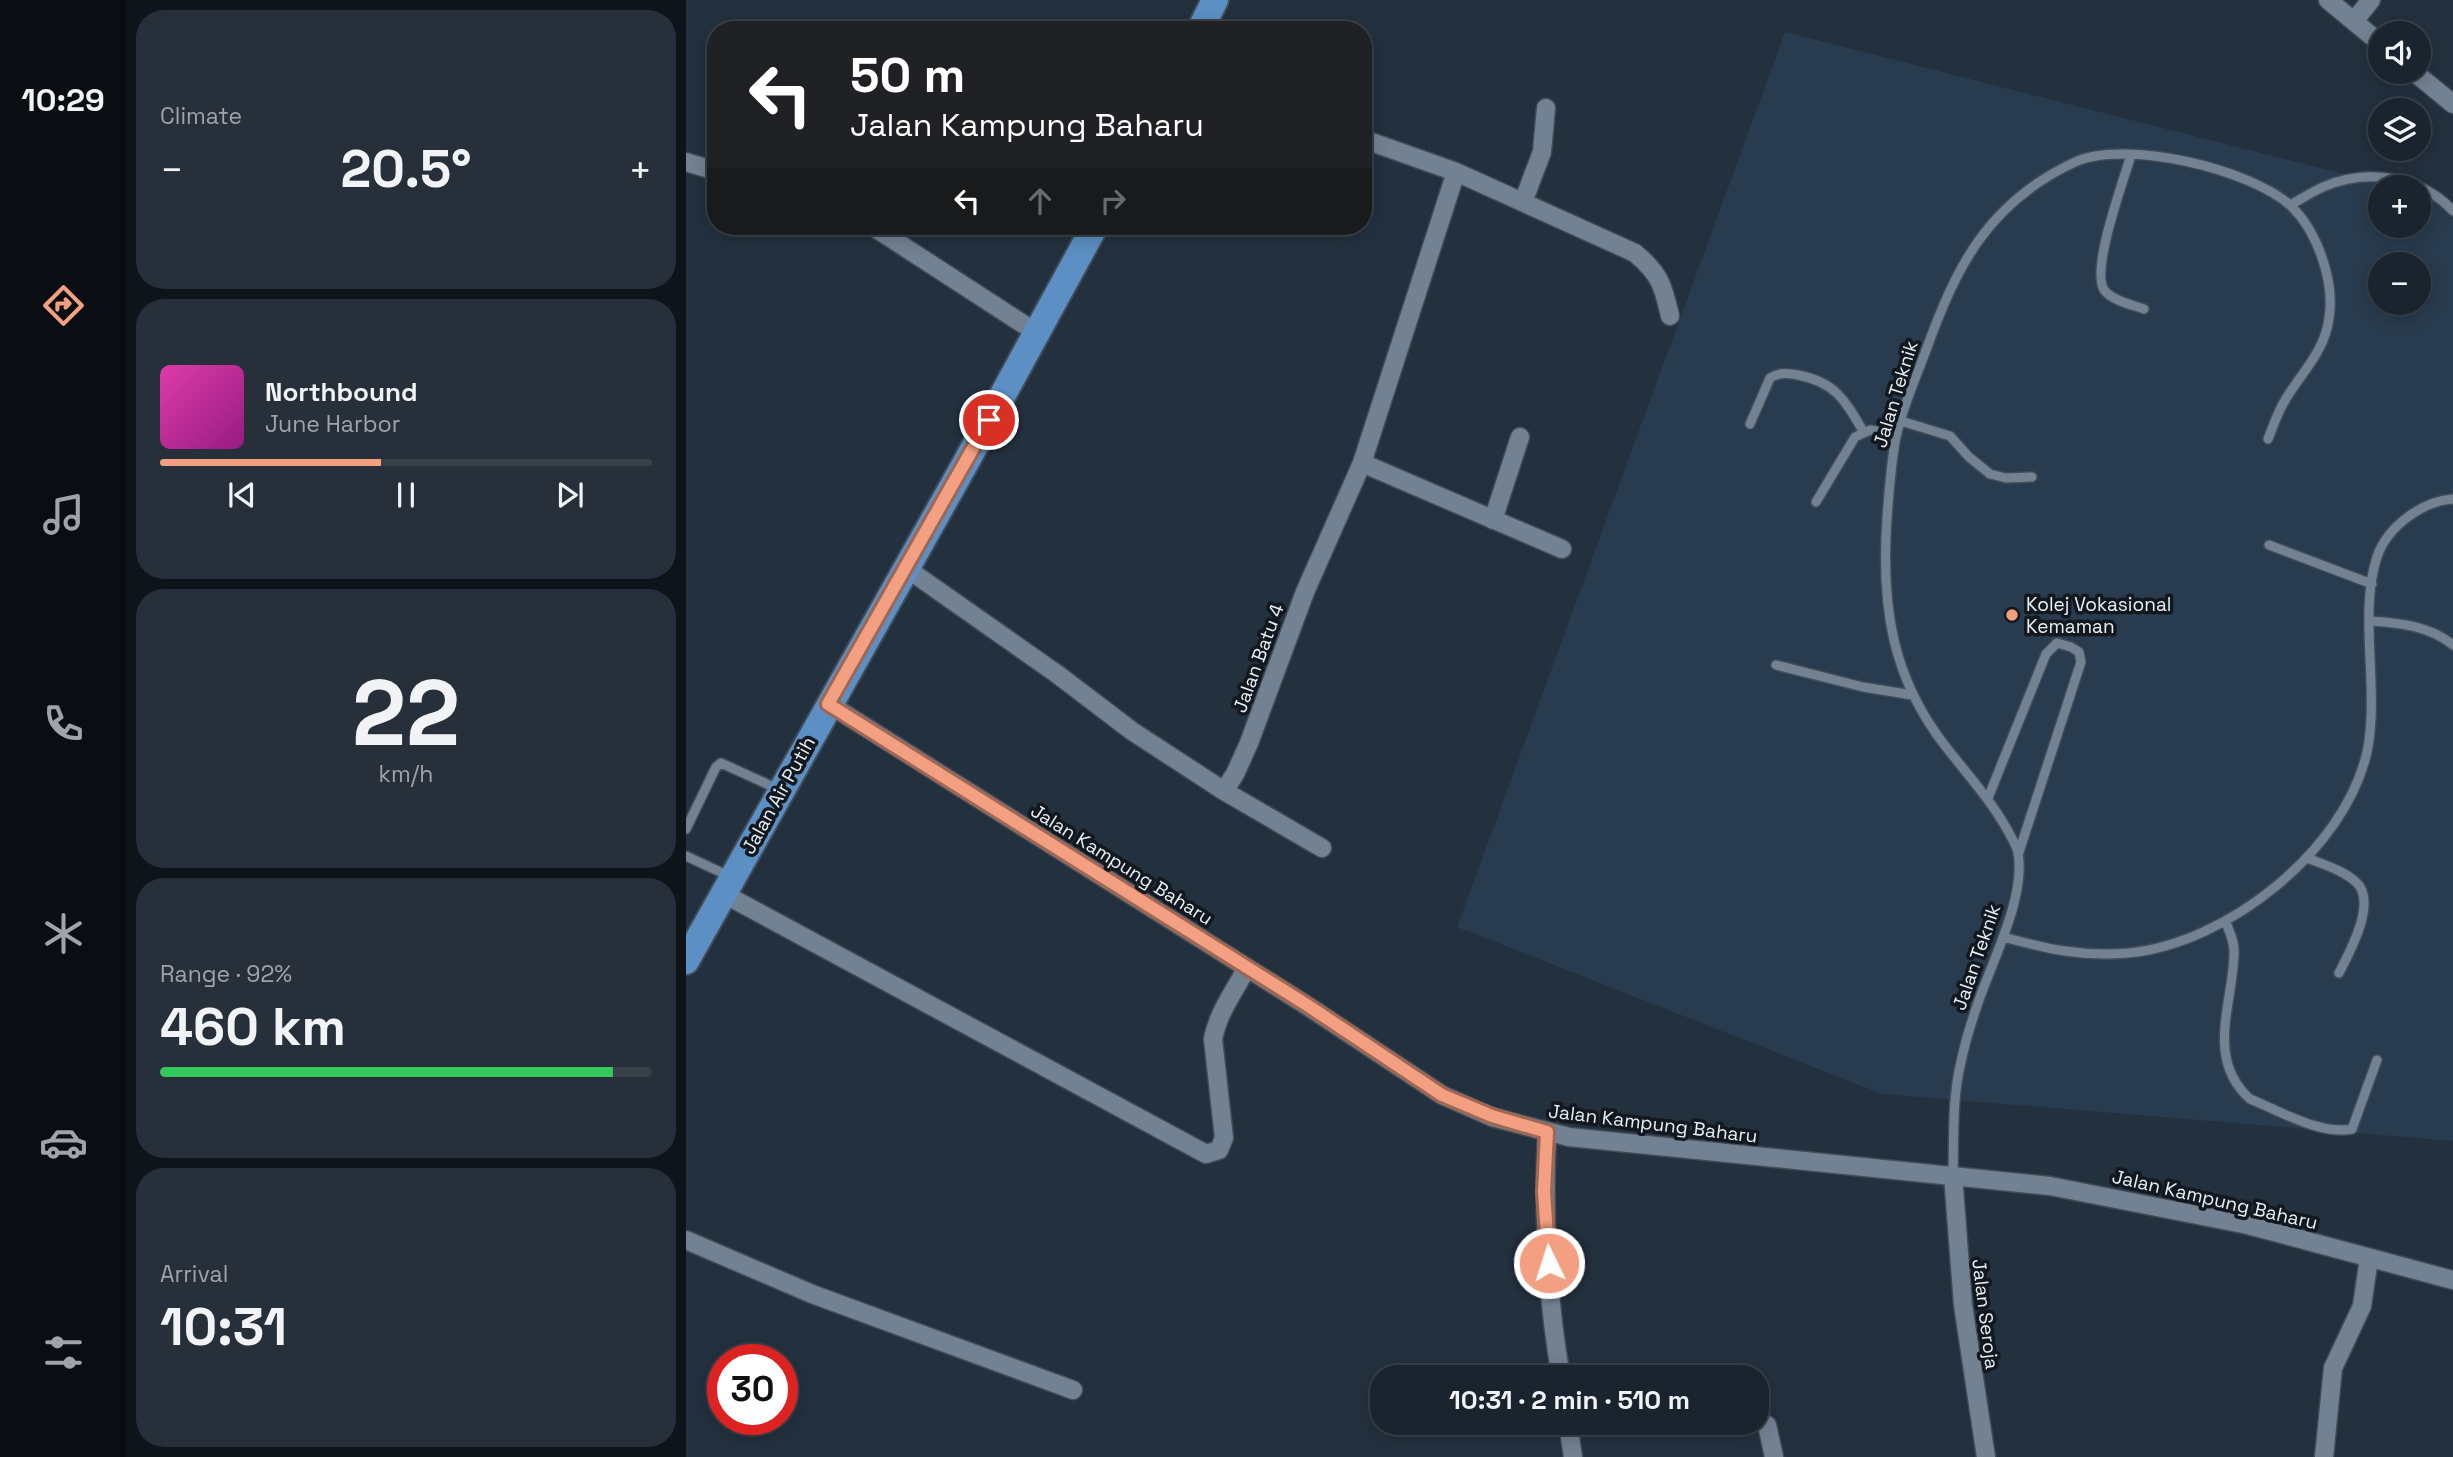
<!DOCTYPE html>
<meta charset="utf-8">
<style>
:root{--surface:#1a242e;--page:#27303a;--text:#f1f3f6;--muted:#9fa4aa;--line:#38414a;--accent:#f39f82}
body{margin:0;font-family:"Space Grotesk",sans-serif;background:var(--page);color:var(--text);height:100vh;display:flex;flex-direction:column;font-size:26px;white-space:nowrap}
*{box-sizing:border-box;margin:0}
p{font-size:23px;color:var(--muted)}
.icon{flex:none;width:38px;height:38px;fill:none;stroke:currentColor;stroke-width:2;stroke-linecap:round;stroke-linejoin:round}
.map{position:relative;flex:1;overflow:hidden}
.sheet{display:flex;flex-direction:column;gap:10px;padding:10px;background:#0e1419;width:560px}
.sheet>*{flex:none}
.hud{position:absolute;left:21px;top:21px;width:665px;height:214px;border-radius:28px;box-shadow:0 4px 18px #0003,0 0 0 2px var(--line);background:#202124;color:#fff;overflow:hidden}
.buttons{position:absolute;left:1682px;top:21px;display:grid;gap:14px}
.buttons a{display:grid;place-items:center;width:63px;height:63px;border-radius:50%;background:var(--surface);box-shadow:0 4px 18px #0003,0 0 0 2px var(--line);font-size:35px}
.speed{position:absolute;left:21px;top:1344px;display:flex;gap:14px;font-size:35px;font-weight:700;text-align:center}
.speed>*{display:grid;place-content:center;width:91px;height:91px;border-radius:50%;background:var(--surface);box-shadow:0 4px 18px #0003,0 0 0 2px var(--line);line-height:1}
.speed .limit{border:10px solid #d22;background:#fff;color:#111}
.pin{position:absolute;display:grid;place-items:center;width:60px;height:60px;color:#fff;margin:-30px;border:4px solid #fff;border-radius:50%;box-shadow:0 2px 7px #0007}
.me{position:absolute;width:77px;margin:-38px;rotate:356deg;stroke-linejoin:round;filter:drop-shadow(0 0 5px #0008)}
.turn{display:flex;align-items:center;gap:24px;height:147px;padding:0 28px;font-size:32px}
.turn .icon{width:91px;height:91px;stroke-width:2.5}
.turn b{display:block;font-size:49px;line-height:60px}
.lanes{display:flex;align-items:center;height:66px;padding:0 28px;background:#0003;justify-content:center;gap:35px;direction:ltr}
.lanes .off{opacity:.35}
.big{font-size:52px;font-weight:600;line-height:1.1}
.sheet .widget{flex:1;display:flex;flex-direction:column;justify-content:center;gap:10px;min-width:0;padding:0 24px;border-radius:28px;background:var(--page)}
.sheet .dial{align-items:center;gap:0}
.dial b{font-size:91px;line-height:1}
.song{display:flex;align-items:center;gap:21px}
.cover{width:84px;height:84px;border-radius:10px;background:linear-gradient(135deg,hsl(320 70% 55%),hsl(310 70% 35%))}
.played{height:7px;border-radius:4px;background:linear-gradient(90deg,var(--accent) 45%,var(--line) 45%)}
.keys{display:flex;justify-content:space-around;direction:ltr}
.heat{display:flex;justify-content:space-between;align-items:center;font-size:38px;direction:ltr}
.charge{height:10px;border-radius:5px;background:linear-gradient(90deg,#34c759 92%,var(--line) 0)}
.trip{position:absolute;left:684px;top:1365px;width:399px;height:70px;border-radius:28px;background:var(--surface);box-shadow:0 4px 18px #0003,0 0 0 2px var(--line);font-weight:600;line-height:70px;text-align:center}
main{display:flex;flex:1;min-height:0}
.tabs{display:flex;flex-direction:column;width:126px;justify-content:space-around;align-items:center;background:#0a0e12;color:var(--muted)}
.tabs .icon{width:49px;height:49px}
.tabs .current{color:var(--accent)}
.tabs b{font-size:32px;color:var(--text)}
.map>svg:first-child{display:block}
.built{fill:#293b4e;fill-rule:evenodd}
.lines{fill:none;stroke-linecap:round;stroke-linejoin:round}
.lane-casing{stroke:#414c58;stroke-width:12}
.street-casing{stroke:#414c58;stroke-width:21}
.primary-casing{stroke:#414c58;stroke-width:30}
.lane{stroke:#738293;stroke-width:9}
.street{stroke:#738293;stroke-width:18}
.primary{stroke:#5c90c4;stroke-width:26}
.route-casing{stroke:#9e6754;stroke-width:18}
.route{stroke:#f39f82;stroke-width:12}
.poi-dot{fill:#f39f82;stroke:#12181e;stroke-width:2.5}
.labels{text-anchor:middle;stroke-width:7;stroke-linejoin:round;paint-order:stroke}
.street-label{font-size:19px;fill:#e7f0f9;stroke:#12181e}
.poi-label{font-size:19px;fill:#e7f0f9;stroke:#12181e;text-anchor:start}
</style>
<main>
<nav class="tabs">
<b>10:29</b>
<svg class="icon current" aria-label="directions" viewBox="0 0 24 24"><path d="M12 3l9 9-9 9-9-9zM9 14v-3h6M13 9l2 2-2 2"/></svg>
<svg class="icon" aria-label="music" viewBox="0 0 24 24"><path d="M9 18V5l10-2v13"/><circle cx="6" cy="18" r="3"/><circle cx="16" cy="16" r="3"/></svg>
<svg class="icon" aria-label="phone" viewBox="0 0 24 24"><path d="M5 4h4l2 5-3 2q2 4 5 5l2-3 5 2v4C11 20 4 13 5 4z"/></svg>
<svg class="icon" aria-label="climate" viewBox="0 0 24 24"><path d="M12 3v18M4 7l16 10M4 17L20 7"/></svg>
<svg class="icon" aria-label="car" viewBox="0 0 24 24"><path d="M5 17H2v-5l4-1 3-4h7l3 4 3 1v5h-3M9 17h6M6 11h13"/><circle cx="7" cy="17" r="2"/><circle cx="17" cy="17" r="2"/></svg>
<svg class="icon" aria-label="filters" viewBox="0 0 24 24"><path d="M4 7h16M4 17h16"/><circle cx="9" cy="7" r="2"/><circle cx="15" cy="17" r="2"/></svg>
</nav>
<section class="sheet">
<div class="widget"><p>Climate</p>
<div class="heat"><a>−</a><b class="big">20.5°</b><a>+</a></div>
</div>
<div class="widget">
<div class="song"><i class="cover"></i><div><b>Northbound</b><p>June Harbor</p></div></div>
<div class="played"></div>
<div class="keys"><svg class="icon" aria-label="previous" viewBox="0 0 24 24"><path d="M18 5L8 12l10 7zM5 5v14"/></svg><svg class="icon" aria-label="pause" viewBox="0 0 24 24"><path d="M8 5v14M16 5v14"/></svg><svg class="icon" aria-label="next" viewBox="0 0 24 24"><path d="M6 5l10 7-10 7zM19 5v14"/></svg></div>
</div>
<div class="widget dial"><b>22</b><p>km/h</p></div>
<div class="widget"><p>Range · 92%</p><b class="big">460 km</b><div class="charge"></div></div>
<div class="widget"><p>Arrival</p><b class="big">10:31</b></div>
</section>
<div class="map">
<svg width="1767" height="1457" viewBox="0 0 1767 1457">
<rect width="100%" height="100%" fill="#23303e"/>
<path class="built" d="M1099 32 1709 187H1694V226H1732L1733 193 1767 202V1141L1196 1094 771 927ZM1694 264H1732V303H1694Z"/>
<g class="lines">
<g class="lane-casing">
<path id="lane" d="M1445 155C1438 180 1403 273 1419 291 1427 301 1447 305 1458 309
M1604 205C1615 199 1626 192 1637 187 1681 168 1735 176 1767 211
M1215 421 1264 436 1283 457 1304 474 1320 478 1346 477
M1064 424 1084 378C1094 372 1101 373 1112 375 1149 382 1159 400 1177 431
M1130 502 1169 437 1184 430 1211 434
M1583 545 1686 584
M1685 621C1714 623 1744 626 1767 645
M1090 665 1177 687 1226 695
M1302 798 1360 654 1371 643 1385 647 1393 652 1395 662 1333 852
M0 829 30 767 35 763 92 789
M0 856 43 876
M1621 858C1636 864 1657 870 1670 882 1692 902 1663 953 1653 973
M1540 923C1544 933 1549 943 1548 954 1547 1003 1519 1059 1564 1099 1594 1111 1633 1135 1666 1129L1691 1060
M1317 937C1362 949 1395 957 1442 953 1541 944 1659 850 1681 752 1694 691 1672 614 1691 557 1701 527 1736 501 1767 499
M1267 1175C1268 1138 1266 1098 1275 1062 1279 1042 1286 1020 1293 1000 1307 960 1340 895 1332 853 1331 846 1325 837 1322 831 1304 799 1282 775 1260 747 1205 677 1195 604 1201 518 1203 491 1205 463 1210 437 1216 409 1229 380 1239 353 1270 267 1301 203 1389 162 1439 139 1565 169 1605 206 1631 231 1649 281 1643 318 1639 352 1614 374 1598 402 1591 414 1587 427 1582 439"/>
</g>
<g class="street-casing">
<path id="street" d="M1642 0 1694 43
M1668 21 1685 0
M1728 72 1767 104
M677 139 770 172 949 253C974 274 977 285 984 316
M0 162 30 171
M837 202 856 152 860 108
M186 226 351 333
M676 463 876 549
M807 520 834 437
M220 568 371 674 446 731 538 791 549 774 563 743 619 592 676 463 770 172
M143 704 620 1005 756 1095 806 1117 883 1137 1364 1186 1562 1225 1767 1280
M538 791 636 848
M38 894 520 1154 533 1150 538 1138 527 1039C532 1013 548 991 561 968
M861 1132C857 1213 861 1297 875 1377
M1267 1175 1277 1305 1300 1457
M0 1240 126 1294 387 1390
M882 1423 887 1457
M1081 1425 1088 1457
M1638 1457 1647 1368 1676 1306 1683 1258"/>
</g>
<g class="primary-casing">
<path id="primary" d="M514 30 529 0
M0 961 279 464 409 226"/>
</g>
<use href="#lane" class="lane"/>
<use href="#street" class="street"/>
<use href="#primary" class="primary"/>
</g>
<g class="lines">
<g class="route-casing">
<path id="route" d="M303 420 142 704 621 1005 756 1095 806 1116 861 1132 858 1192 863 1263"/>
</g>
<use href="#route" class="route"/>
</g>
<circle class="poi-dot" cx="1326" cy="615" r="7"/>
<g class="labels">
<g class="street-label">
<text transform="translate(1209 394) rotate(-73)" y="7">Jalan Teknik</text>
<text transform="translate(572 658) rotate(-70)" y="7">Jalan Batu 4</text>
<text transform="translate(92 795) rotate(-61)" y="7">Jalan Air Putih</text>
<text transform="translate(436 864) rotate(32)" y="7">Jalan Kampung Baharu</text>
<text transform="translate(1290 957) rotate(-71)" y="7">Jalan Teknik</text>
<text transform="translate(967 1123) rotate(7)" y="7">Jalan Kampung Baharu</text>
<text transform="translate(1529 1199) rotate(13)" y="7">Jalan Kampung Baharu</text>
<text transform="translate(1300 1314) rotate(83)" y="7">Jalan Seroja</text>
</g>
<g class="poi-label">
<text x="1340" y="611">Kolej Vokasional<tspan x="1340" dy="22">Kemaman</tspan></text>
</g>
</g>
</svg>
<div class="buttons">
<a><svg class="icon" aria-label="sound" viewBox="0 0 24 24"><path d="M4 9h4l5-4v14l-5-4H4zM17 9q2 3 0 6"/></svg></a>
<a><svg class="icon" aria-label="layers" viewBox="0 0 24 24"><path d="M12 4l9 5-9 5-9-5zM3 14l9 5 9-5"/></svg></a>
<a>+</a>
<a>−</a>
</div>
<div class="speed"><div class="limit">30</div></div>
<div class="pin" style="left:303px;top:420px;background:#d93025"><svg class="icon" aria-label="arrive" viewBox="0 0 24 24"><path d="M6 21V4h12l-3 4 3 4H6"/></svg></div>
<svg class="me" style="left:863px;top:1263px" viewBox="-20 -20 40 40"><circle r="17" fill="#f39f82" stroke="#fff" stroke-width="3"/><path d="M0-11L8 9 0 5-8 9z" fill="#fff"/></svg>
<div class="trip">10:31 · 2 min · 510 m</div>
<div class="hud">
<div class="turn"><svg class="icon" aria-label="left" viewBox="0 0 24 24"><path d="M17 20v-9H6M10 6l-5 5 5 5"/></svg><div><b>50 m</b>Jalan Kampung Baharu</div></div>
<div class="lanes"><svg class="icon" aria-label="left" viewBox="0 0 24 24"><path d="M17 20v-9H6M10 6l-5 5 5 5"/></svg><svg class="icon off" aria-label="ahead" viewBox="0 0 24 24"><path d="M12 20V5M6 11l6-6 6 6"/></svg><svg class="icon off" aria-label="right" viewBox="0 0 24 24"><path d="M7 20v-9h11M14 6l5 5-5 5"/></svg></div>
</div>
</div>
</main>
